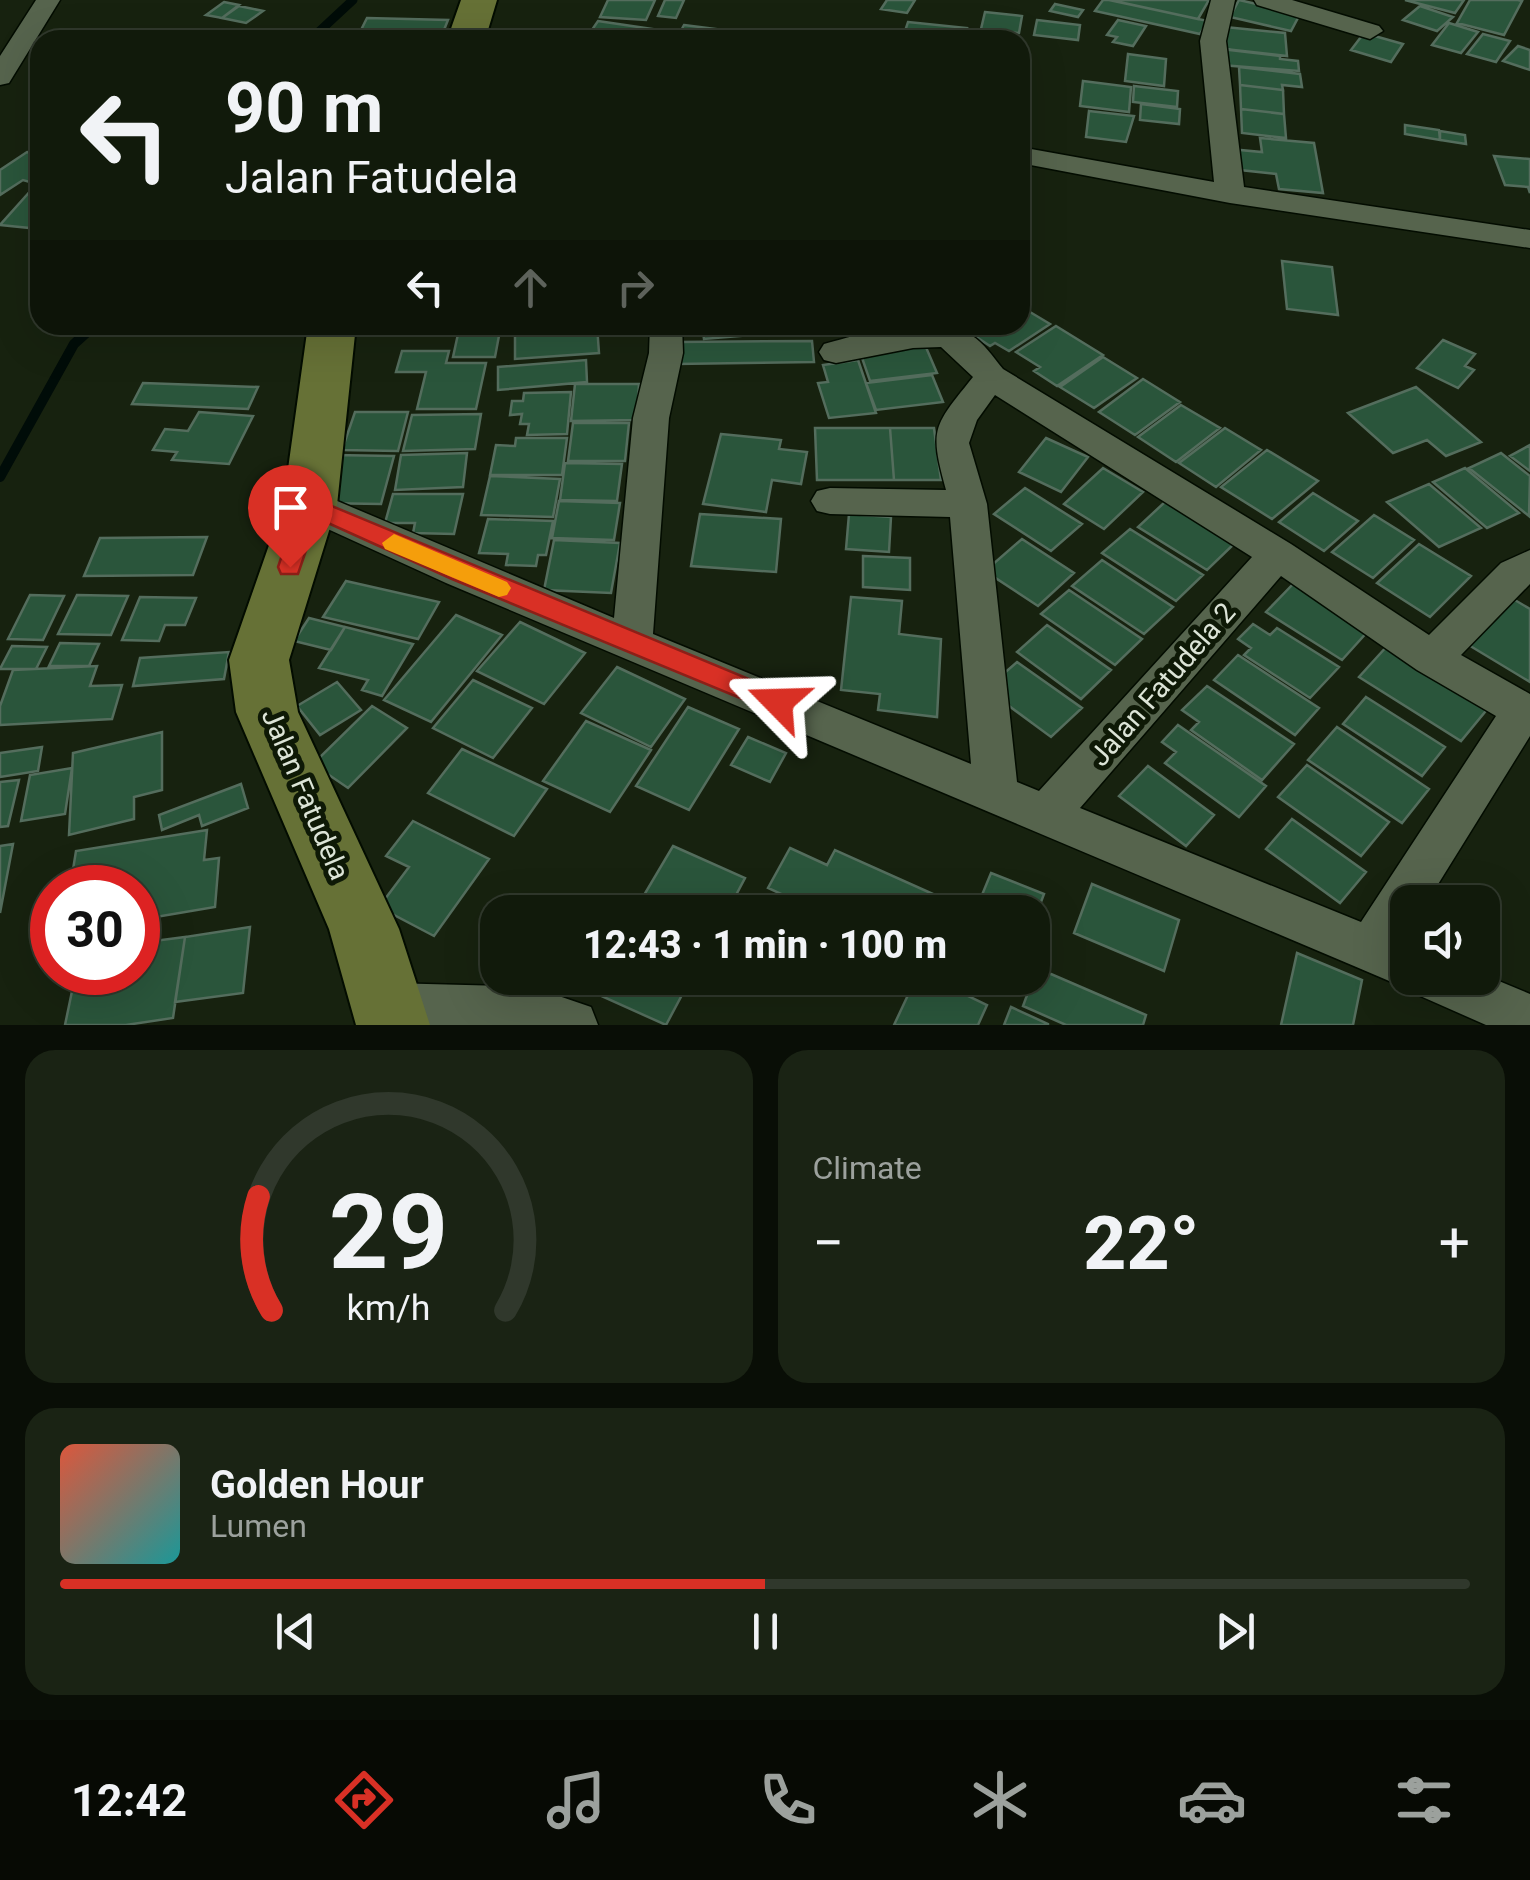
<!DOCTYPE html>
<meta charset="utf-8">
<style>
:root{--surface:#111a0b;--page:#1a2314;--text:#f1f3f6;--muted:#9ca19d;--line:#30382c;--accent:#d93025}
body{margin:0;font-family:Roboto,sans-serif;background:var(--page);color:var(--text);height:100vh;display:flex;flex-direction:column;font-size:38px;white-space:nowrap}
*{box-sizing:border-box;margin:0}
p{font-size:32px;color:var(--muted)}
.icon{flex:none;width:55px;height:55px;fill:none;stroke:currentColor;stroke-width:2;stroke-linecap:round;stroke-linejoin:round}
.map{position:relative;height:1025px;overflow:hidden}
.side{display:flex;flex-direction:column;gap:25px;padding:25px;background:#090e06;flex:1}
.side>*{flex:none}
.top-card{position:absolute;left:30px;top:30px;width:1000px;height:305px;border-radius:30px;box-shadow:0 10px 40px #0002,0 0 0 2px var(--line);background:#111a0b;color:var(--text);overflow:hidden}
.controls{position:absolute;left:1390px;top:885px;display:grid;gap:20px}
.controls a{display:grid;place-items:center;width:110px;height:110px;border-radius:20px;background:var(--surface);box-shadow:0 10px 40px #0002,0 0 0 2px var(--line);font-size:50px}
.speed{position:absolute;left:30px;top:865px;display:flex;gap:20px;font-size:50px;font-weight:700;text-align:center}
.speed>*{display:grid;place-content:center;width:130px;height:130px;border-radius:50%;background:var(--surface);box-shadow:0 10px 40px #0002,0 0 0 2px var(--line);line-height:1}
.speed .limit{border:15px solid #d22;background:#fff;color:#111}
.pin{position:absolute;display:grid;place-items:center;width:85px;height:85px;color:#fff;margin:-102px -42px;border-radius:50% 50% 50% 0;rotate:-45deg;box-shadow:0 0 10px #0007}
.pin .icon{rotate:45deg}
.me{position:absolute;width:110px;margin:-55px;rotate:292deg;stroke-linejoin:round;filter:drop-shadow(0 0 8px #0008)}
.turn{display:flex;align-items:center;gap:35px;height:210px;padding:0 30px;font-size:45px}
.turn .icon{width:130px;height:130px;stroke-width:2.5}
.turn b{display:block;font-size:70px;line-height:85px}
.lanes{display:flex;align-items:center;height:95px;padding:0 30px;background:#0003;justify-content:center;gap:50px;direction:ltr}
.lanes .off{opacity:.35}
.big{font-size:75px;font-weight:800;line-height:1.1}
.side .card{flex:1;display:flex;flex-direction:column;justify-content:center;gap:15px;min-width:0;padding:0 35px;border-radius:30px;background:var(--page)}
.side .dial{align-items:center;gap:0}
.dial svg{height:260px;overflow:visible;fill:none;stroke:var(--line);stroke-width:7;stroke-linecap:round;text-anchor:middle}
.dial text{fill:var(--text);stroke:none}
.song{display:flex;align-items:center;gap:30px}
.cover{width:120px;height:120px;border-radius:15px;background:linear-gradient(135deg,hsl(10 70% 55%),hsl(180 70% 35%))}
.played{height:10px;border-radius:5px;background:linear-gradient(90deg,var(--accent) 50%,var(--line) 50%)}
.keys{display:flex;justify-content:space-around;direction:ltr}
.heat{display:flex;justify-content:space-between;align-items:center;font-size:55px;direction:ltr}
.side .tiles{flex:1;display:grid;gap:25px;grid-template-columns:1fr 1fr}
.card:last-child{grid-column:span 2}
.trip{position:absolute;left:480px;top:895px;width:570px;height:100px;border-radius:30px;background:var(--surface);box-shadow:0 10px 40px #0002,0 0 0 2px var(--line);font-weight:800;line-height:100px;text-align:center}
.menu{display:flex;height:160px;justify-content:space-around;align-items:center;background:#070a04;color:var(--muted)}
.menu .icon{width:70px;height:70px}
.menu .active{color:var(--accent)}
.menu b{font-size:45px;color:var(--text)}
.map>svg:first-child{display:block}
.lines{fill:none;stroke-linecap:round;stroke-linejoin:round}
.stream-far1{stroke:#000c08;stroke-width:9}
.stream{stroke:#000c08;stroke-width:10}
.building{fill:#2a553b;stroke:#546d5d;stroke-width:2.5}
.street-casing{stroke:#030c00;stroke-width:3}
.secondary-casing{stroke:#030c00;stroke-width:4}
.street{fill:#56644d;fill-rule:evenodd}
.secondary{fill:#667136;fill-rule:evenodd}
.route{fill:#d93025;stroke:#8d1f18;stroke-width:2.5}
.slow{fill:#f59e0b}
.labels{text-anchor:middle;stroke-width:10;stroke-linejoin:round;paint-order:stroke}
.street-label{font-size:28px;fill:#dce4d7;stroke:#0e1906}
</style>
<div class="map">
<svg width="1530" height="1025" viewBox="0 0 1530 1025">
<rect width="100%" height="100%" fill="#17220f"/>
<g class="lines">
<path class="stream-far1" d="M310 40 353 0"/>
<path class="stream" d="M0 477 74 344 95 325"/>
</g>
<path class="building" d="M608 0H655L646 20 600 17Z
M665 0H684L676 18 658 16Z
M887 0H915L907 13 881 9Z
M1103 0H1109L1208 21 1200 34 1095 11Z
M1110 0H1209L1198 19Z
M1239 0 1300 14 1291 31 1230 17Z
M1405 0H1464L1455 13Z
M1470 0H1518L1522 1 1504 35 1457 23Z
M224 2 239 5 222 18 206 15Z
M1055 4 1083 10 1078 17 1050 11Z
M239 6 263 11 246 23 222 18Z
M1420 6 1453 17 1437 31 1403 20Z
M985 12 1022 16 1019 33 981 29Z
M367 18 448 20 440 40H356Z
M1037 20 1080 25 1078 40 1034 35Z
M1118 20 1146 26 1133 46 1113 42 1117 37 1107 35Z
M598 21 652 29 646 38 662 40H585Z
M908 22 967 28 964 40 903 37Z
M1449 23 1478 32 1461 53 1432 45Z
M684 25 755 34 752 40 677 38Z
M1225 27 1285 33 1287 56 1225 49Z
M1364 33 1403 44 1391 62 1351 50Z
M1483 34 1510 41 1496 62 1467 54Z
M1518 46 1530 50V70L1503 61Z
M1221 49 1280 56V59L1298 61 1299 71 1221 65Z
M1128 54 1166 59 1164 86 1125 81Z
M1239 67 1300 74 1302 87 1282 85 1283 90 1240 85Z
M1083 81 1131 87 1129 112 1080 106Z
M1240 85 1283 90 1284 114 1241 109Z
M1134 86 1178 91 1177 107 1133 102Z
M1141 104 1180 109 1179 124 1140 120Z
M1241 109 1284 114 1286 138 1242 133Z
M1089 111 1134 116 1126 142 1086 137Z
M1405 125 1439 130 1440 140 1405 134Z
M1440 131 1465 135 1466 144 1440 140Z
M1260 138 1314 143 1323 193 1279 189 1276 174 1231 169 1229 149 1262 152Z
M27 152 40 156V178L33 183 23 180 0 195V170Z
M1494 156 1530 159V193L1528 187 1505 185Z
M33 188 40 189V229L0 225Z
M1282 261 1332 267 1338 315 1287 309Z
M1020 306 1050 324 1009 351 995 343 990 346 972 334 977 331 971 327 974 325H1020Z
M460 325H501L495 357H453Z
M515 325H597L599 353 515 359Z
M702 325H787L789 332 704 339Z
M1056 326 1103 355 1057 386 1034 371 1040 367 1016 352Z
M1443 340 1475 354 1465 366 1474 370 1458 388 1417 368Z
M812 341 814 362 676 364 677 342Z
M925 345 937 373 870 381 860 352Z
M402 351H449L446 363H486L476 409H417L426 372H396Z
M1103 357 1137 378 1094 408 1060 387Z
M586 360 587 382 498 390V367Z
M858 360 876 413 829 418 818 383 828 382 823 365Z
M932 375 943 402 876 410 866 383Z
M1143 379 1180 402 1135 435 1099 412Z
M143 383 258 387 248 409 132 404Z
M575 384H639L637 420 571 421Z
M1416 387 1481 442 1446 456 1427 440 1393 453 1348 413Z
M571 392 567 434 527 435 529 424H520L522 414 510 415 512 401H523L524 393Z
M1181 405 1220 428 1176 462 1138 437Z
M199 412 253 416 229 464 172 460 177 452 153 450 165 429 188 431Z
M355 412H408L398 451 342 450Z
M481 414 475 449 403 451 412 415Z
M573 423H629L625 461H568Z
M815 428H890L894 480H817Z
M890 428H934L941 480H894Z
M1225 428 1261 450 1216 487 1179 463Z
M721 434 781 440 779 449 807 452 801 484 772 480 766 512 703 504Z
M516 438H567L562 475H490L496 445 515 446Z
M1046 438 1088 457 1061 492 1019 472Z
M1530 445V471L1510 456Z
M1267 450 1318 481 1272 519 1221 487Z
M467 453 463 487 395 490 401 455Z
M1501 453 1530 476 1529 516 1469 468Z
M333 455 394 456 381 504 318 503Z
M565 463 622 464 617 501 560 500Z
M1103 468 1143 492 1104 529 1064 504Z
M1465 468 1519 513 1487 528 1433 482Z
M490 476 560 479 553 517 481 515Z
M1429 484 1481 528 1439 547 1387 502Z
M1025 488 1082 524 1051 551 994 514Z
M1313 493 1358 521 1324 551 1279 522Z
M393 494H463L454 534 413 533 415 523H385Z
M559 501 620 503 614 540 552 538Z
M1166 501 1235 543 1207 570 1138 527Z
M700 514 781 519 776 572 691 566Z
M849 514 891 517 889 552 846 549Z
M1374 515 1414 540 1373 578 1332 552Z
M488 519 553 521 546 555H538L536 566 506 565 508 554 479 553Z
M1130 529 1203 575 1176 601 1102 553Z
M207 537 193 575 84 576 100 538Z
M1022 539 1074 573 1038 606 985 571Z
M554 540 620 543 611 593 544 590Z
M1419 544 1471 576 1430 617 1377 583Z
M863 556 910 558V590L863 587Z
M1102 560 1173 607 1144 634 1072 586Z
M346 581 439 602 418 639 323 617Z
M1294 583 1369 630 1342 660 1266 612Z
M1069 590 1142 639 1115 665 1041 614Z
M30 595 64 596 43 640 8 639Z
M77 595 128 596 111 635 58 634Z
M1508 596 1530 609V682L1467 644Z
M140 597 196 598 185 625H165L159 641 122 640Z
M851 597 902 601 899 634 941 639 937 717 878 710 880 694 841 690Z
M456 615 502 635 431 722 384 700Z
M309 618 345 627 331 650 294 641Z
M520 622 585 653 544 704 477 671Z
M1253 624 1270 635 1277 628 1339 667 1310 698 1244 655 1251 648 1238 639Z
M1047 625 1111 670 1081 699 1017 652Z
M345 627 413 644 382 696 362 690 368 680 319 668Z
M60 643 99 644 89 666H49Z
M1388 645 1489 707 1461 741 1359 677Z
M12 646 47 647 36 669H0Z
M229 652 224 679 133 686 140 658Z
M1238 655 1319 708 1295 735 1214 680Z
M1017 662 1082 708 1051 737 986 689Z
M97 666 90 686 122 685 112 719 0 725V706L13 670Z
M617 667 685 699 651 747 581 713Z
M473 680 532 708 493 758 433 728Z
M337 682 361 710 320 735 297 706Z
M1207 686 1294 744 1262 780 1191 730 1199 722 1182 710Z
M1366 697 1445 747 1422 776 1343 724Z
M372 706 407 728 348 788 313 764Z
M688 707 739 729 689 810 636 786Z
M586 721 651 750 610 812 543 781Z
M1178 725 1266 786 1239 817 1165 763 1176 752 1162 742Z
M1337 727 1429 789 1402 823 1308 760Z
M162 732V790L134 797V819L69 835 73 753Z
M748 737 786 753 770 782 731 765Z
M42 747 38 771 0 777V753Z
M462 749 547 789 514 836 428 793Z
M1307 765 1389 822 1361 856 1278 797Z
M1148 766 1214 815 1186 846 1119 796Z
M72 768 65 814 21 821 30 775Z
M19 780 8 826 0 827V782Z
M241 784 248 808 202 826 199 815 162 830 159 815Z
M1292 819 1366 872 1340 903 1266 849Z
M413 821 489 859 434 936 379 907 409 867 386 856Z
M207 830 204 860 219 858 215 907 138 920V888H52V934L43 936 52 885 71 882 76 851Z
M13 844 0 913V846Z
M673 846 745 878 727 912H634Z
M790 848 827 865 835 850 953 903 949 912H820L768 888Z
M991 873 1044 894 1032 926V912H975Z
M1092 884 1179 920 1164 971 1074 933Z
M250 927 243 993 175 1002 185 937Z
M185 937 173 1018 126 1025H65L76 972H138V943Z
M1297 953 1362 980 1353 1025H1281Z
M1037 968 1146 1015 1143 1025H1066L1023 1006Z
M596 978H691L666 1025 588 990Z
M916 978H931L987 1005 978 1025H894Z
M1011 1007 1048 1024V1025H1004Z"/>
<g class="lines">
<g class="street-casing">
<path id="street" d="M36 0H60L9 83 0 85V56Z
M1211 0H1235L1226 41 1244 187 1530 230V248L1230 203 1020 163V147L1214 182 1200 41Z
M1254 0H1292L1379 26 1383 31 1370 39 1257 5Z
M650 325H682L683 353 669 418 653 634 971 764 950 517 830 514 817 511 811 501 817 491 830 488 946 490C929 428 933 427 973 377L941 347 913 348 836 363 824 360 819 352 824 344C865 333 931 311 971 335 984 343 993 357 1003 369L1291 544 1429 635 1501 563 1530 550V584L1461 655 1530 694V736L1427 902H1408V978H1482V974L1530 994V1025H1486L1418 995 1414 986 1408 989 1354 966 446 583 297 515 291 505 297 495 310 491 323 495 614 618 633 418 649 353ZM995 395 1252 557 1039 791 1017 782 987 504 969 443 977 420ZM1281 576 1417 670 1496 716 1361 922 1080 808Z
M388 983 505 986 550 993 591 1007 598 1025H370L363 1008 370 991Z"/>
</g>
<g class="secondary-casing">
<path id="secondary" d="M461 0H497L485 40H447Z
M308 325H356L337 505 289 660 298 712 399 929 430 1025H356L329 929 236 712 229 660 283 505Z"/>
</g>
<use href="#street" class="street"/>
<use href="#secondary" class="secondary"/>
</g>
<path class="route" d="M310 497 787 695 791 702 787 710 778 713 769 710 452 579 317 518 298 574H281L278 567 299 505Z"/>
<path class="slow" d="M394 534 507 582 511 588 507 595 499 597 385 549 382 543Z"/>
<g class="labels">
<g class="street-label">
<text transform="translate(1162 684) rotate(-49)" y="10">Jalan Fatudela 2</text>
<text transform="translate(306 794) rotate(67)" y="10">Jalan Fatudela</text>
</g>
</g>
</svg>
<div class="controls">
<a><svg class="icon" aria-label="sound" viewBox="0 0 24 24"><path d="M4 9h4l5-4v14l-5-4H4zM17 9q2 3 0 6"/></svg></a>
</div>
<div class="speed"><div class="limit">30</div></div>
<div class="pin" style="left:290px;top:567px;background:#d93025"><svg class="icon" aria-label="arrive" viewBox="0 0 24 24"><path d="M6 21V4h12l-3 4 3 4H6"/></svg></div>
<svg class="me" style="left:778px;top:702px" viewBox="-20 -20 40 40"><path d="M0-17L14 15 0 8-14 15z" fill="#d93025" stroke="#fff" stroke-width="4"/></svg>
<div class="trip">12:43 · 1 min · 100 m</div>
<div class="top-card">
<div class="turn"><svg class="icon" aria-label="left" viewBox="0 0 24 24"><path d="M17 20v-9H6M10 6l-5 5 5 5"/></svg><div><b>90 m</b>Jalan Fatudela</div></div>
<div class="lanes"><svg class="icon" aria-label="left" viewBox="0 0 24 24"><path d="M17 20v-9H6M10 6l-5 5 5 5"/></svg><svg class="icon off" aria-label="ahead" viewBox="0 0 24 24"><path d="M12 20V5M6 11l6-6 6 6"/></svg><svg class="icon off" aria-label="right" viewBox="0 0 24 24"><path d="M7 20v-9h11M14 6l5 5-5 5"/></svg></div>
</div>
</div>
<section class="side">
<div class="tiles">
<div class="card dial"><svg viewBox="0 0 100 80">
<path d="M14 69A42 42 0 1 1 86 69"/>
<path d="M14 69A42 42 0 0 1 10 34" stroke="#d93025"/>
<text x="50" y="56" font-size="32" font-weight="700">29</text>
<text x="50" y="72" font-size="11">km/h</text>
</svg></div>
<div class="card"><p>Climate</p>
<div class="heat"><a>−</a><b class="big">22°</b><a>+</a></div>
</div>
<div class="card">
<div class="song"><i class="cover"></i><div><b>Golden Hour</b><p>Lumen</p></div></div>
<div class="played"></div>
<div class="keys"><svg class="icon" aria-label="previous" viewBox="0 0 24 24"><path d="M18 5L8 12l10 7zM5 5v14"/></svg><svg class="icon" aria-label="pause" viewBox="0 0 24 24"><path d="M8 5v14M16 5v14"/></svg><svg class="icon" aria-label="next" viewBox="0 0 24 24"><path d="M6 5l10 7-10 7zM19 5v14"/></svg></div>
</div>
</div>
</section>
<nav class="menu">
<b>12:42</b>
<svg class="icon active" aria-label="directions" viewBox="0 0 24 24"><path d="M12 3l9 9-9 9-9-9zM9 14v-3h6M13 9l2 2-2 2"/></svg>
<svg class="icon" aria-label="music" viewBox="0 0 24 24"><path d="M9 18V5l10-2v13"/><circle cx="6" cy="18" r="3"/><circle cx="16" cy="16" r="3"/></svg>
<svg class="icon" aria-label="phone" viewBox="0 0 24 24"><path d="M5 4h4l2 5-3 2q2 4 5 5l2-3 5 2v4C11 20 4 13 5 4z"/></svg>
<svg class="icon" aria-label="climate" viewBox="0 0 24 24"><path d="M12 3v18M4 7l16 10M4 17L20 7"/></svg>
<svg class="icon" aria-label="car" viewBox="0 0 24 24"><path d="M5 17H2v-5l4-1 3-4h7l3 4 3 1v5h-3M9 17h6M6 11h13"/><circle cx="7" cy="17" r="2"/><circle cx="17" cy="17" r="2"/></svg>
<svg class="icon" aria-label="filters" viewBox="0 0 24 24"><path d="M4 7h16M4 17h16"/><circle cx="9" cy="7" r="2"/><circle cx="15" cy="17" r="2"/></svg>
</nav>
